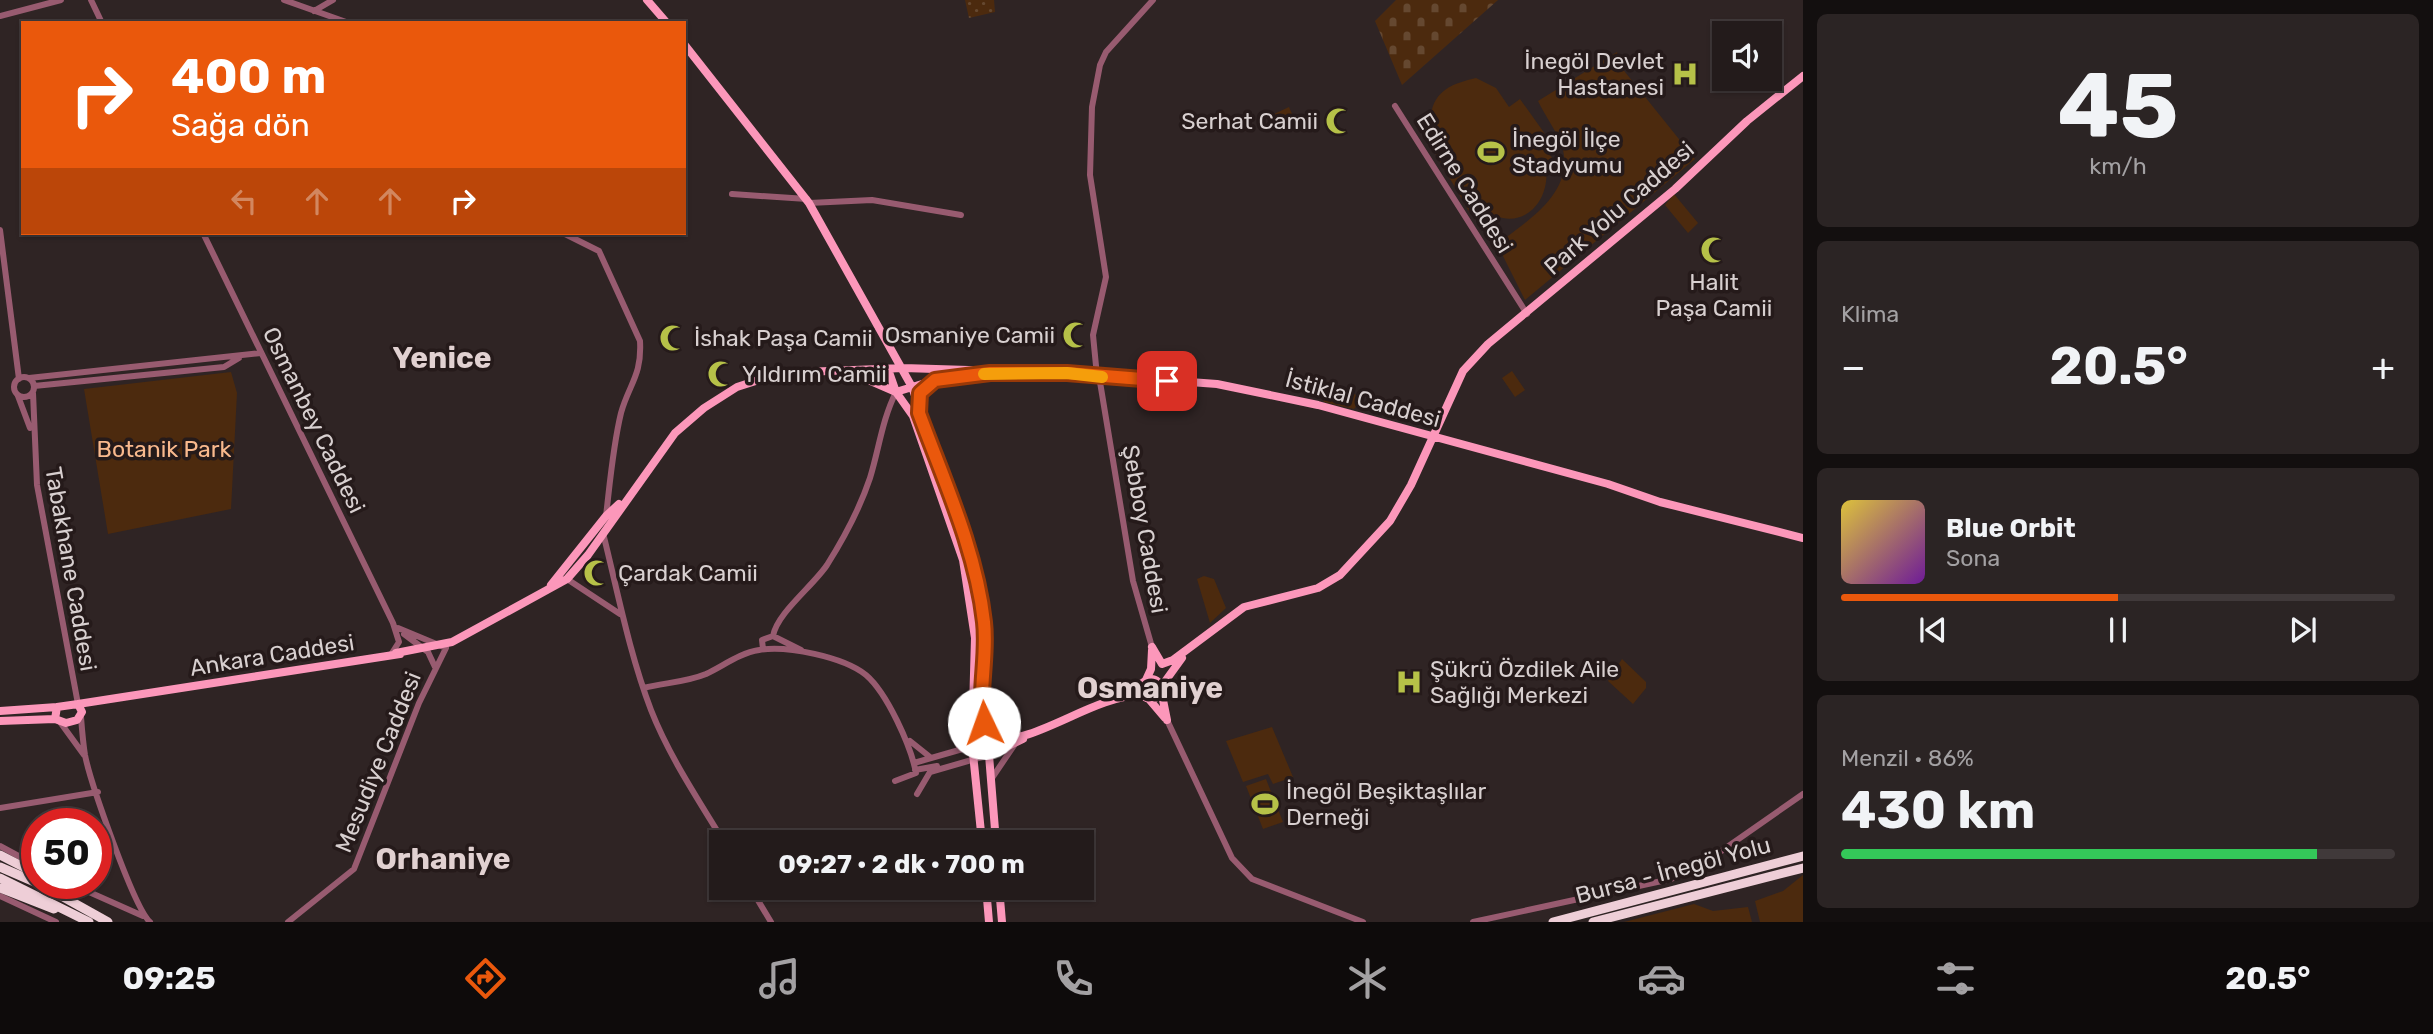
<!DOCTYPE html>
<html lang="tr">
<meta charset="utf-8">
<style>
:root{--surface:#231b1b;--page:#2b2424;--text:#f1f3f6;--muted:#a3a1a3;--line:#40393a;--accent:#ea580c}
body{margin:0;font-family:Rubik,sans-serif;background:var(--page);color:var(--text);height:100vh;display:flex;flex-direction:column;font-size:26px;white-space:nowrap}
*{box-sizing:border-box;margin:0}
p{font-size:23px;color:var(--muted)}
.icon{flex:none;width:38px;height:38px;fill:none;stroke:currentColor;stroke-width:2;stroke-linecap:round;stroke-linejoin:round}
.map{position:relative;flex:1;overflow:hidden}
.details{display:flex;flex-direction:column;gap:14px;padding:14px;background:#130f0f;width:630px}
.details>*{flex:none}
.banner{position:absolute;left:21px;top:21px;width:665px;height:214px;border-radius:0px;box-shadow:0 2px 5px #0004,0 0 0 2px var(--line);background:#ea580c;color:#fff;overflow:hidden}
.buttons{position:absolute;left:1712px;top:21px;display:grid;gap:14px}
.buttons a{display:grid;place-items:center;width:70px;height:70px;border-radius:0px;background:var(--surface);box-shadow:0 2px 5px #0004,0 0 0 2px var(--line);font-size:35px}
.speed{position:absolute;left:21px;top:808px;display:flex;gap:14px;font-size:35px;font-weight:700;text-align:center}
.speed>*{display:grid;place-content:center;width:91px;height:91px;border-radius:50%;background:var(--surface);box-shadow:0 2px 5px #0004,0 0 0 2px var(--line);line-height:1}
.speed .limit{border:10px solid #d22;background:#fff;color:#111}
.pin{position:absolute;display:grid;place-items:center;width:60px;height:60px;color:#fff;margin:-30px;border-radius:14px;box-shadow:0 4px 10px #0006}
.me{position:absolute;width:77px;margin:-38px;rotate:357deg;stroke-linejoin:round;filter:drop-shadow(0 0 5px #0008)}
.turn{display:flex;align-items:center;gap:24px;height:147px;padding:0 35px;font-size:32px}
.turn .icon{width:91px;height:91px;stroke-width:2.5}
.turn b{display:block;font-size:49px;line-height:60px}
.lanes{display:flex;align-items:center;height:66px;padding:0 35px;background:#0003;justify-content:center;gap:35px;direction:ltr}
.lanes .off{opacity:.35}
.big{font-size:52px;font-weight:700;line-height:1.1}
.details .card{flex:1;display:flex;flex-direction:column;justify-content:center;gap:10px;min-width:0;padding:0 24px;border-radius:10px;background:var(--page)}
.details .dial{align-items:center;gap:0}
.dial b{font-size:91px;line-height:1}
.song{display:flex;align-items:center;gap:21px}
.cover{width:84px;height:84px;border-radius:10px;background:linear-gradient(135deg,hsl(50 70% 55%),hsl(280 70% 35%))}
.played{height:7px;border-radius:4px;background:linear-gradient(90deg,var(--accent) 50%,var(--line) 50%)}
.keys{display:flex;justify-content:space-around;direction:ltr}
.heat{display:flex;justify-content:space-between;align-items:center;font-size:38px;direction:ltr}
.charge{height:10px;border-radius:5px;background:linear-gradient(90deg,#34c759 86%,var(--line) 0)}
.trip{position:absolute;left:709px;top:830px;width:385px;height:70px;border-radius:0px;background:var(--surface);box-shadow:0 2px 5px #0004,0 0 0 2px var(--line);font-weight:700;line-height:70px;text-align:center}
.dock{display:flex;height:112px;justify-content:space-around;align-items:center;background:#0e0b0b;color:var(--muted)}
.dock .icon{width:49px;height:49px}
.dock .on{color:var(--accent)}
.dock b{font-size:32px;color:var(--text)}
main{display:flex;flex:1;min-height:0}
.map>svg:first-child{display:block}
.cemetery{fill:url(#cemetery-stones)}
.park{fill:#4c2a0e}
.garden{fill:url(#garden-dots)}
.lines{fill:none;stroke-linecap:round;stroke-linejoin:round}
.minor{stroke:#985b70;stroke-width:6}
.major{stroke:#fc97ba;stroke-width:8}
.highway{stroke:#eeced7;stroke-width:9}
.route-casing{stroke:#983908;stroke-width:18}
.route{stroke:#ea580c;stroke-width:12}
.slow{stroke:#f59e0b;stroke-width:12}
.labels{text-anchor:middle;stroke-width:7;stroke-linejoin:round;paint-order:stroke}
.poi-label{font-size:23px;fill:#d8d0d0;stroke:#251a1a;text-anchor:start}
.street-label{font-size:23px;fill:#d8d0d0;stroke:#251a1a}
.park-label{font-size:23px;fill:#f9b98d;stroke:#251a1a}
.district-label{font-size:30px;font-weight:bold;fill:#e1d1d1;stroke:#251a1a}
</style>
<main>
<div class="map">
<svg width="1803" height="922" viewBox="0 0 1803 922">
<defs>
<pattern id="cemetery-stones" width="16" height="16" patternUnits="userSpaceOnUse" patternTransform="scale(1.75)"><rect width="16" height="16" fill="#4c2a0e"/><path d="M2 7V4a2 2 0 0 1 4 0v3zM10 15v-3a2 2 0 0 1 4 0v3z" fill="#654830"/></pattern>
<pattern id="garden-dots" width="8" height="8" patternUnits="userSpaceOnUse" patternTransform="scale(1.75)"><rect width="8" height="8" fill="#4c2a0e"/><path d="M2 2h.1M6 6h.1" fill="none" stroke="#654830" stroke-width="1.8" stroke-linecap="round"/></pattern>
</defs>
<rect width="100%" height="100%" fill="#2f2424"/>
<path class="cemetery" d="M1396 0H1498L1402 85 1375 21Z"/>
<path class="park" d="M1617 52 1621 67 1695 159 1525 300 1497 244C1526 222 1573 194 1563 150 1559 134 1545 116 1538 101Z
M1476 78 1496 88 1509 107 1520 99 1550 141 1543 144 1554 161 1546 167C1551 207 1515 236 1482 207L1470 213 1425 136C1433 129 1430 125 1431 115 1434 90 1454 83 1476 78Z
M1289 107 1295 121 1276 128 1270 116Z
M1674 194 1698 223 1688 233 1665 205Z
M1512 371 1525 390 1515 397 1502 378Z
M231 372 237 393 231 509 108 534 84 389Z
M1354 394 1363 398 1354 409 1324 402 1323 398Z
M1204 576 1214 579 1226 608 1210 623 1197 579Z
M1622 659 1646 682V688L1633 704 1608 681Z
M1272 727 1293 777 1273 784 1268 774 1243 782 1226 741Z
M1266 779 1283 822 1263 829 1246 786Z
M1803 875V922H1760L1755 901 1783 891Z
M1694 904 1713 911 1748 907 1752 922H1624Z"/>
<path class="garden" d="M965 0H994L995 12 969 18Z"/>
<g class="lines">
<path class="minor" d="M91 0 102 23
M284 0 349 23
M314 11 333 0
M0 16 61 0
M1395 106 1527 314
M732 194 807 199
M809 203 872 200 961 215
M0 230 19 379
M203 233 393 623 399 642 392 653
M563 233 599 251 640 341C642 376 629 384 621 413 613 446 610 482 606 516
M1097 376 1093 335 1106 277 1090 175 1092 107 1100 65 1106 52 1153 0
M1099 376 1133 581 1152 647
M14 387a10 10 0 1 1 20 0a10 10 0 1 1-20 0Z
M29 378 261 353
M34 386 224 367 239 358
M33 393 37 485 78 704
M18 396 30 428
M603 533C618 593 629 652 651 710 669 756 698 799 724 842
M567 579 620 614
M404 634 428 652 435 667
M773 636C777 613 813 586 827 565 844 538 860 508 870 478 879 449 882 420 896 392
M763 649 762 640 773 636 801 650
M644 688C663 683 687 682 706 674 723 666 740 653 759 650 786 645 844 657 866 675 887 693 911 746 916 773L895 781
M984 711 993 725 1019 734
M81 717C82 730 83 743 85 755 90 781 134 908 150 922
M1167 720 1232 858 1252 879 1363 922
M60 722 84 755
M910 741 930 757
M959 746 972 726
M914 763 987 742
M915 770 937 766
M992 778 1015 744
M917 794 930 772 989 755
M0 808 98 792
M0 846 37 866
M71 884 143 916
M750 887 771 922
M0 896 56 922
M288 922 354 869 419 703 446 648 398 628
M1473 922 1671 879 1697 868 1803 794"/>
<path class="major" d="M647 0 667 23
M684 44 809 203 912 387 964 538 981 598 985 648 981 704 989 755 996 842
M888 369 896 392 913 416 963 560 975 638 972 744 982 842
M850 372 896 392
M896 392 935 380 980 375
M551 585 606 516 619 504
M1152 647 1162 664 1173 660 1244 607 1318 588 1340 575 1390 521 1411 485 1463 371 1488 344 1675 189 1747 121 1803 76
M396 653 452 642 567 579 588 555 675 433 704 408 737 387 780 373 903 368 1067 373 1217 384 1318 405 1608 484 1660 502 1803 538
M1141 689a10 10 0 1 1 20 0a10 10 0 1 1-20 0Z
M1146 680 1151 669 1152 650
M1161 687 1182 658
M1161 690 1167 720
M1117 695 1144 682
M1148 698 1165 718
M78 704 400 654
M78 704 82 712 77 720 66 723 55 719 57 707Z
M0 711 57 707
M0 721 55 719
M987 742C1043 741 1088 698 1143 694
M989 755 1023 739
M986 887 989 922
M999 887 1002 922"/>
<path class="highway" d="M0 855 37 874
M0 867 37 883
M0 878 89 922
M40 884 108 922
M0 888 54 909
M1553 922 1803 856
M1593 922 1803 868"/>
</g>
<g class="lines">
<g class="route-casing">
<path id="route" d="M984 723C978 689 988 656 984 622 976 550 944 481 919 413L920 393 935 380 990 373H1067L1167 381"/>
</g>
<use href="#route" class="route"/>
<path class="slow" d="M984 374 1067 373 1102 377"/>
</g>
<defs>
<g id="hospital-bare" transform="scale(2.1)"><path d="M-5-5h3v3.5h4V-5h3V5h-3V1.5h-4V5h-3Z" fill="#b6c148" stroke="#251a1a" stroke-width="2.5" paint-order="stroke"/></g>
<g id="mosque-bare" transform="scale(2.1)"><path d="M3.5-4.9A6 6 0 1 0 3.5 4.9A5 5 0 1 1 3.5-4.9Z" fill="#b6c148" stroke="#251a1a" stroke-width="2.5" paint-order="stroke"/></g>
<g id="stadium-bare" transform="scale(2.1)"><path d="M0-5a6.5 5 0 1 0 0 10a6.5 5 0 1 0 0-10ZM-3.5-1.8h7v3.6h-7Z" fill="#b6c148" stroke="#251a1a" stroke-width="2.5" paint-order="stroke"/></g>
</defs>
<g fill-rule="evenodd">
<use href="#hospital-bare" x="1685" y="74"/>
<use href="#mosque-bare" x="1339" y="121"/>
<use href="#stadium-bare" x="1491" y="152"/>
<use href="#mosque-bare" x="1714" y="250"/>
<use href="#mosque-bare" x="1076" y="335"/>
<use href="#mosque-bare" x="673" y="338"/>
<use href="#mosque-bare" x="721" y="374"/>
<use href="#mosque-bare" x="597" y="573"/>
<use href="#hospital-bare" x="1409" y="682"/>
<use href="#stadium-bare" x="1265" y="804"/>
</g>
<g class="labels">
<g class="poi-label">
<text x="1664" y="69" text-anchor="end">İnegöl Devlet<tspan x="1664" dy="26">Hastanesi</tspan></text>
<text x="1318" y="129" text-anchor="end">Serhat Camii</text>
<text x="1512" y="147">İnegöl İlçe<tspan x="1512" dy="26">Stadyumu</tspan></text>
<text x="1714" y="290" text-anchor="middle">Halit<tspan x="1714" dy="26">Paşa Camii</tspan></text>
<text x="1055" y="343" text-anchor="end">Osmaniye Camii</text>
<text x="694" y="346">İshak Paşa Camii</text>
<text x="742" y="382">Yıldırım Camii</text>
<text x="618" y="581">Çardak Camii</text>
<text x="1430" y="677">Şükrü Özdilek Aile<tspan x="1430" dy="26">Sağlığı Merkezi</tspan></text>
<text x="1286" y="799">İnegöl Beşiktaşlılar<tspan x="1286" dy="26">Derneği</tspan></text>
</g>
<g class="street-label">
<text transform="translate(1465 183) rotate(58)" y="8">Edirne Caddesi</text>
<text transform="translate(1619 208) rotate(-41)" y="8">Park Yolu Caddesi</text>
<text transform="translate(1363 399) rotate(15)" y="8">İstiklal Caddesi</text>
<text transform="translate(314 420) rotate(64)" y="8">Osmanbey Caddesi</text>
<text transform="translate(1145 529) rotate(80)" y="8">Şebboy Caddesi</text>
<text transform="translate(71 569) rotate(80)" y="8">Tabakhane Caddesi</text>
<text transform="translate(272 655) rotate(-9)" y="8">Ankara Caddesi</text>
<text transform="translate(378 762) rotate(-68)" y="8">Mesudiye Caddesi</text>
<text transform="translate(1673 870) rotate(-15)" y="8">Bursa - İnegöl Yolu</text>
</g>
<g class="park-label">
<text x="164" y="457">Botanik Park</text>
</g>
<g class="district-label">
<text x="442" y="368">Yenice</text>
<text x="1150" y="698">Osmaniye</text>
<text x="443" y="869">Orhaniye</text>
</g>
</g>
</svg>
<div class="buttons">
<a><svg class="icon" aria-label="sound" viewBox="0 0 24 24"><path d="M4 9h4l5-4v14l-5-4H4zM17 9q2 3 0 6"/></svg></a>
</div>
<div class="speed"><div class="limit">50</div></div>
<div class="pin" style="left:1167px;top:381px;background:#d93025"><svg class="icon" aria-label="arrive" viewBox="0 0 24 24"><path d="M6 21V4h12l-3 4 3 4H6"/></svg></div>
<svg class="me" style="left:984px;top:723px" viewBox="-20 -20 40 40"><circle r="19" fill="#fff"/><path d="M0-13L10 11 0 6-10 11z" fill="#ea580c"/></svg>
<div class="trip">09:27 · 2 dk · 700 m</div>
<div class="banner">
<div class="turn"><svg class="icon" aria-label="right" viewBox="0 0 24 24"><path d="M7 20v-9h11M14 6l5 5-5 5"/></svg><div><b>400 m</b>Sağa dön</div></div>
<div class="lanes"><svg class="icon off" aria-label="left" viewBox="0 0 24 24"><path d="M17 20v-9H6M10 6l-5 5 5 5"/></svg><svg class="icon off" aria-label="ahead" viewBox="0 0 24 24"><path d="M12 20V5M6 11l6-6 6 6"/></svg><svg class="icon off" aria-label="ahead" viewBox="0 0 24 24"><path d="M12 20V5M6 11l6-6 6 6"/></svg><svg class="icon" aria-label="right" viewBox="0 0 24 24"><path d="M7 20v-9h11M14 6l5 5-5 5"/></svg></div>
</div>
</div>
<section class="details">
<div class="card dial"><b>45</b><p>km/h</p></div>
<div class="card"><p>Klima</p>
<div class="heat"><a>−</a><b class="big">20.5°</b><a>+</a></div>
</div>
<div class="card">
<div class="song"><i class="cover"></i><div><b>Blue Orbit</b><p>Sona</p></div></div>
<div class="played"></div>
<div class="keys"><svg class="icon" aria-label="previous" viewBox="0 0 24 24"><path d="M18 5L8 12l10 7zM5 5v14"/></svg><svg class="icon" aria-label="pause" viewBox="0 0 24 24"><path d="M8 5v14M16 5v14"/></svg><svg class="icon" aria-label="next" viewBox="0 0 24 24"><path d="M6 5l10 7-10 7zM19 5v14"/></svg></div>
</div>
<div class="card"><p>Menzil · 86%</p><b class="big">430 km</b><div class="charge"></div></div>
</section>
</main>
<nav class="dock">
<b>09:25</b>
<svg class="icon on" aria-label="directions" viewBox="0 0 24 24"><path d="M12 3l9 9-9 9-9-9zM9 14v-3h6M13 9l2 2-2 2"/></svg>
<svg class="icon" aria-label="music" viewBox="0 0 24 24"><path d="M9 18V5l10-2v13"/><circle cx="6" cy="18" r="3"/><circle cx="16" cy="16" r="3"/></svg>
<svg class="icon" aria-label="phone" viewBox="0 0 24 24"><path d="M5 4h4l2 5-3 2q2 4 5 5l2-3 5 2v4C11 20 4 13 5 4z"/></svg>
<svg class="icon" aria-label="climate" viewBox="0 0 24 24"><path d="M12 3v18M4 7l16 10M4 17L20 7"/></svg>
<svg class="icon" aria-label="car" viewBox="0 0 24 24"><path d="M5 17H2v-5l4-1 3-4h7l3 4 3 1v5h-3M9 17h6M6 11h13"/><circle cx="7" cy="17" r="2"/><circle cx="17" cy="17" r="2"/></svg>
<svg class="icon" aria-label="filters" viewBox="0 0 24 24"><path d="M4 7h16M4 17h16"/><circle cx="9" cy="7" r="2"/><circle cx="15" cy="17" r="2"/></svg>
<b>20.5°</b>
</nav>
